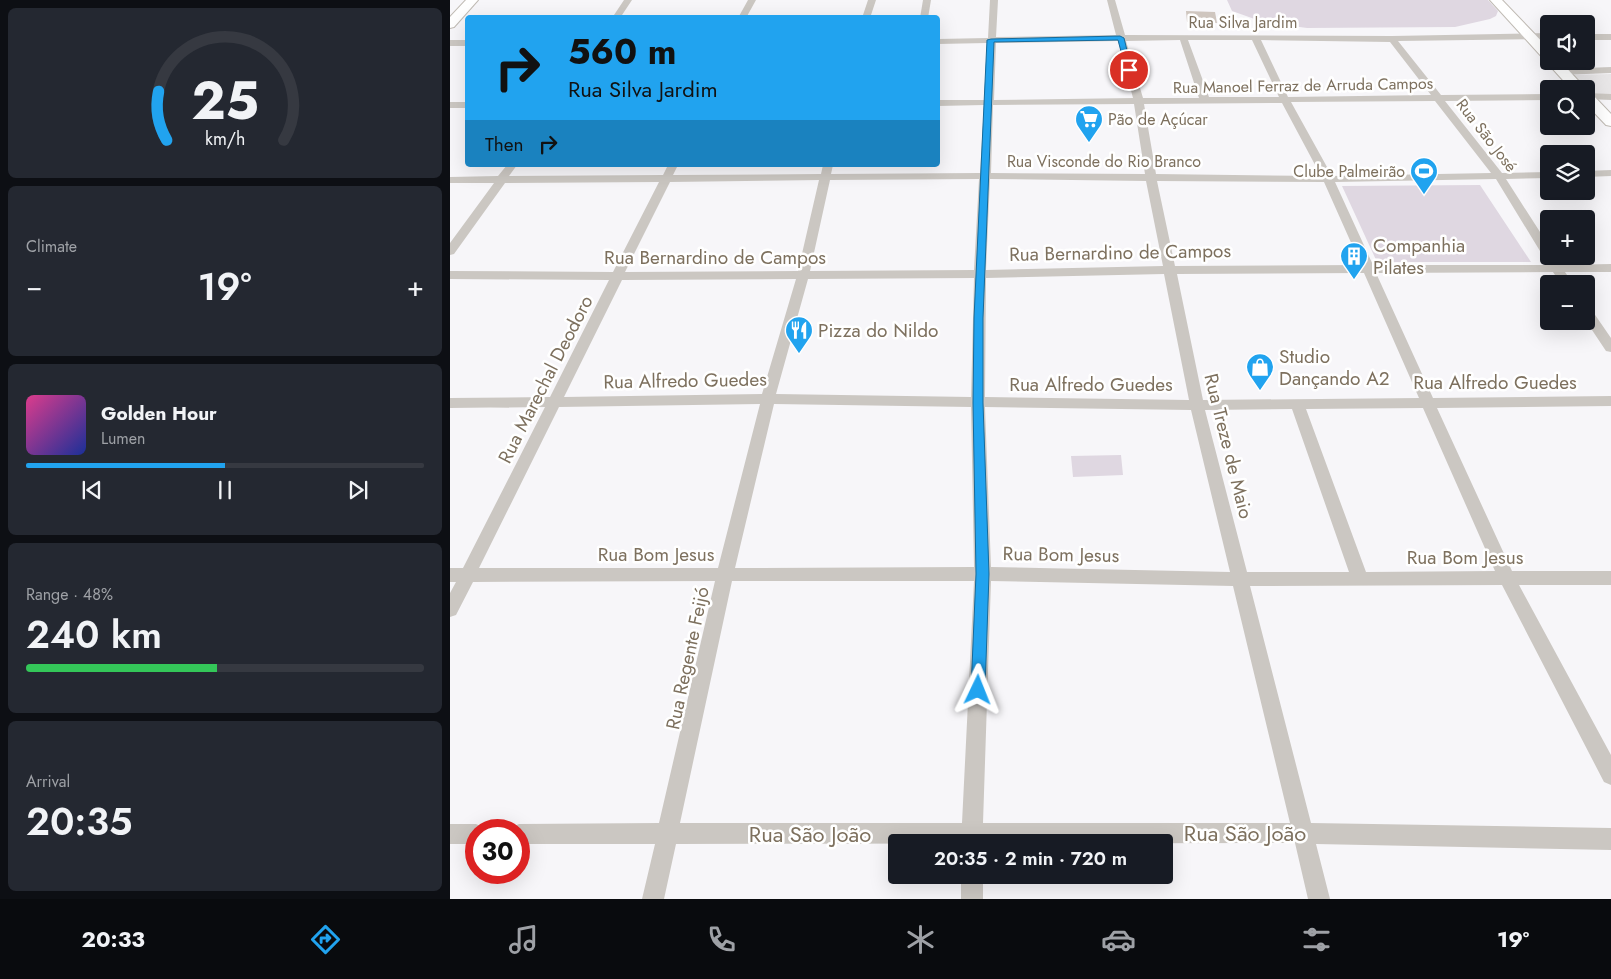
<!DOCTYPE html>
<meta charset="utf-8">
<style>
:root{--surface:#171b24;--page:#242831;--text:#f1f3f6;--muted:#9ea1a6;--line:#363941;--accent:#21a3ef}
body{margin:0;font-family:Jost,sans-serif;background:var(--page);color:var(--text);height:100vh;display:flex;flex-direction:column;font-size:19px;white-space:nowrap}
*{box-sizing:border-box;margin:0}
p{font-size:16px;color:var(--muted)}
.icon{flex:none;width:28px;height:28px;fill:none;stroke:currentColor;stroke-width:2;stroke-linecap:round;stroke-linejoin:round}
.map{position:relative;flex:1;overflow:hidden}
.details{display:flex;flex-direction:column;gap:8px;padding:8px;background:#0d0f14;width:450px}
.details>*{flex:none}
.hud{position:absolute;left:15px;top:15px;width:475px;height:152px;border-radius:5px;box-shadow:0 5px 20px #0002;background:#21a3ef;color:#111;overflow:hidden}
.buttons{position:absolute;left:1090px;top:15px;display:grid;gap:10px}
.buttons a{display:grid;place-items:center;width:55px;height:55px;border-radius:5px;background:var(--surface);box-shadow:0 5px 20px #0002;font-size:25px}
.speed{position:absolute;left:15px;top:819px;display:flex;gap:10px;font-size:25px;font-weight:700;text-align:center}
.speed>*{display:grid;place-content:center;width:65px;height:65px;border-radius:50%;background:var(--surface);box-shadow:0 5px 20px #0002;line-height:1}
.speed .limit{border:8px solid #d22;background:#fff;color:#111}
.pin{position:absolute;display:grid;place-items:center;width:42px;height:42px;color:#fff;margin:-21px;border:2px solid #fff;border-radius:50%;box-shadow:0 1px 5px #0007}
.me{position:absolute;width:55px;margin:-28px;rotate:2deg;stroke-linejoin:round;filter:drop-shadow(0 0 4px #0008)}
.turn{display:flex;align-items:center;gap:18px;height:105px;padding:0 20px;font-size:22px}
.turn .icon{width:65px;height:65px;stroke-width:2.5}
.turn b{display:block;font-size:35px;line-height:42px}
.then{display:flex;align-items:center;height:48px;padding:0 20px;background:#0003;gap:10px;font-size:19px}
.big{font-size:38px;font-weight:600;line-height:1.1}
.details .tile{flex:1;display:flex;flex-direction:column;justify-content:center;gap:8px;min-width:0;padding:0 18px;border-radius:8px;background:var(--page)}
.details .dial{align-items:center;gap:0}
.dial svg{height:130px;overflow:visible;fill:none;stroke:var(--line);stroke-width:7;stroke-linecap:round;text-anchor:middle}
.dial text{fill:var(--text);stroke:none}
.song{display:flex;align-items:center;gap:15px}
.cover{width:60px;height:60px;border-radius:8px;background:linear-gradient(135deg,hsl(330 70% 55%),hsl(230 70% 35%))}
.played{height:5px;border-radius:2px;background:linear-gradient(90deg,var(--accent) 50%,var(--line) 50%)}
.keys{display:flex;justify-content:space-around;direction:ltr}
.heat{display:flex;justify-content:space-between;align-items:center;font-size:28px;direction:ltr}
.charge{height:8px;border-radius:4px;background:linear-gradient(90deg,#34c759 48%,var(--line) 0)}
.trip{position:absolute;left:438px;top:834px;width:285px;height:50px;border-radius:5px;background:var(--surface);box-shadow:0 5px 20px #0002;font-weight:600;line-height:50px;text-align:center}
.tabs{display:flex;height:80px;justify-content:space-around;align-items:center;background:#090b0e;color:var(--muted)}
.tabs .icon{width:35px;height:35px}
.tabs .active{color:var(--accent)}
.tabs b{font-size:22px;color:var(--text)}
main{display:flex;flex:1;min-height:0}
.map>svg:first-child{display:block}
.built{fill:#e8e6e7}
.green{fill:#dfd7e1}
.water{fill:#cfc6bf}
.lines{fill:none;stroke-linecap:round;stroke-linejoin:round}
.secondary-casing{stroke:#c0bbb4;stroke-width:2}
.minor{fill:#cbc7c2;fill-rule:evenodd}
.secondary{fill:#fff;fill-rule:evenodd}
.route{fill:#21a3ef;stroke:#156a9b}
.labels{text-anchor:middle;stroke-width:5;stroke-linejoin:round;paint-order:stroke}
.far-street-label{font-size:16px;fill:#7d705e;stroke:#fff}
.far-poi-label{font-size:16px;fill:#7d705e;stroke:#fff;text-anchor:start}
.poi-label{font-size:19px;fill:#7d705e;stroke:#fff;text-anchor:start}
.street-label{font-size:19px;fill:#7d705e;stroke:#fff}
.near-street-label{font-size:22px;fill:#7d705e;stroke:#fff}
</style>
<main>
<section class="details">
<div class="tile dial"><svg viewBox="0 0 100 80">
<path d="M14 69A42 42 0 1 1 86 69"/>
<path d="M14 69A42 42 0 0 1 9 39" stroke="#21a3ef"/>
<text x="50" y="56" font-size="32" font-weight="700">25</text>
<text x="50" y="72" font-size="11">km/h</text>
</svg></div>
<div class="tile"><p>Climate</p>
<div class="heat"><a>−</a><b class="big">19°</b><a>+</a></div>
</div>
<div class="tile">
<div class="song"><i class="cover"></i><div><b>Golden Hour</b><p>Lumen</p></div></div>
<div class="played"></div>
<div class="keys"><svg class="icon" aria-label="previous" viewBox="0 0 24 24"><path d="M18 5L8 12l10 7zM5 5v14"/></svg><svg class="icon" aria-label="pause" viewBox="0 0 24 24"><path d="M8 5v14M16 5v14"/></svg><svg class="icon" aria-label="next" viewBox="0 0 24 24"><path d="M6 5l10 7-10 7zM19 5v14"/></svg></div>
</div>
<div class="tile"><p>Range · 48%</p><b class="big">240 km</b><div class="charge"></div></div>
<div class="tile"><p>Arrival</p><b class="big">20:35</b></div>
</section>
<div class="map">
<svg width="1161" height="899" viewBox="0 0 1161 899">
<rect width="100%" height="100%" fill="#f7f6f9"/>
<path class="built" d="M1161 74V94H1140L1122 75Z"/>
<path class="green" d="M777 0H1038L1048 11 1046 16 1040 19 1005 27 857 28 813 22 782 11Z
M1030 185 1081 262H927L892 186Z
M671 455 673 475 623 477 621 456Z"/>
<path class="water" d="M736 11 765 12 767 23 737 22Z"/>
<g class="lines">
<g class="secondary-casing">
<path id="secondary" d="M16 0H28L4 27 0 28V17Z
M1040 0H1052L1099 49V61H1110L1136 89H1121Z
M1136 92 1141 93 1161 114V126L1156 125 1136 104Z"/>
</g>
<path class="minor" d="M174 0H182L170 18H162Z
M298 0H306L296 18H288Z
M418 0H426L420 18H412Z
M473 0H481L478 18H470Z
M540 0H548L546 37 666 35 657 0H665L675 35 942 36 1099 33V39L948 41 991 95 1099 94V100L995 101 1052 173 1099 172V178L1056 179 1099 246V256H1105L1103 259H1106L1110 265 1161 264V272H1115L1123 284H1111L1103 272 926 273 983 398 1161 396V406L987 408 1062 571H1161V585H1069L1161 755V785L1154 782 1052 585 800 586 861 823 1161 828V850L866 844 880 899H858L845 843 226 844 214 899H192L205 844H69V830H60L62 827 69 824 209 823 265 581 23 582 6 615 0 617V593L6 582H0V568H13L95 407 0 408V398L100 397 159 280 0 279V271L163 272 209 182 55 183 4 254 0 255V243L44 183H0V177L48 176 57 165H67L59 176 213 175 218 165H228L223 175 371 174 373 165H383L381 174 530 173 534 105 488 106V100H534L537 43 488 44V39L538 38ZM730 40 749 98H693L676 41ZM738 40H802L829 97H759ZM811 40 940 42 981 95 838 97ZM668 41 683 98 544 100 546 43ZM985 101 1041 173 882 176 841 102ZM832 103 871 176 706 174 694 104ZM684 104 695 174 541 173 543 105ZM529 179 524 270 360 271 380 180ZM540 179 696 181 713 266 536 270ZM1046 179 1093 256 1098 259 1096 262 1098 265H923L885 182ZM369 180 348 271 175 272 220 182ZM707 181 874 182 911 265 725 266ZM914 273 969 398 753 400 727 274ZM714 274 739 400 535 397 536 278ZM524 278 521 397 326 394 358 279ZM346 279 312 394 114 397 172 280ZM310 404 268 568H29L109 407ZM324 404 521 407 524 567 285 568ZM535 407 741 410 780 572 541 567ZM973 408 1045 571 916 572 856 409ZM842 409 899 572H797L755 410ZM282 581H524L512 823H230ZM541 581 783 586 840 823H533Z
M1136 34H1161V40H1136Z
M0 40H18V46H0Z
M1161 67V73L1111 75 1106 72 1111 69Z
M1136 93 1161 94V100L1136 99Z
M0 102H18V108H0Z
M1161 170V176L1136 177V171Z
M1136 308 1141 309 1161 338V352L1156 351 1136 321Z
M0 824H26L33 827 35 830H26V844H0Z
M511 875H533V899H511Z"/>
<use href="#secondary" class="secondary"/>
</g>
<path class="route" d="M670 36 674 38 682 71 676 70 668 40 544 42 533 318V403L539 574 535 690 533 694 528 696 523 694 521 690 526 574 523 403 524 318 537 40 541 39Z"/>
<defs>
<g id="supermarket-pin" transform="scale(1.4375)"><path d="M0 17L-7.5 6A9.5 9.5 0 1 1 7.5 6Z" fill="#21a3ef" stroke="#fff"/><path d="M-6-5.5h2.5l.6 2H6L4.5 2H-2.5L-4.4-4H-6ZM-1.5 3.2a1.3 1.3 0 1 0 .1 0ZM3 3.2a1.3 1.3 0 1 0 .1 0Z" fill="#fff"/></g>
<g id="stadium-pin" transform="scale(1.4375)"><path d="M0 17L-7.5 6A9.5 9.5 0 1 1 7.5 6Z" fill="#21a3ef" stroke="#fff"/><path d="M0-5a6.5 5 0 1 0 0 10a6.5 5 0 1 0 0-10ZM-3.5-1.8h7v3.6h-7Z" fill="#fff"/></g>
<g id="building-pin" transform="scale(1.4375)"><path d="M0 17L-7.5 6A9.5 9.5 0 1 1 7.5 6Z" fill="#21a3ef" stroke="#fff"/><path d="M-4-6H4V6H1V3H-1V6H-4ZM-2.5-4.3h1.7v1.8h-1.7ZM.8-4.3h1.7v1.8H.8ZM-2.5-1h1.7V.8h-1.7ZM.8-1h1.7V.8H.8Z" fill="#fff"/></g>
<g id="restaurant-pin" transform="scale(1.4375)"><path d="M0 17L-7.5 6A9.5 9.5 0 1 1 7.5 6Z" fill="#21a3ef" stroke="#fff"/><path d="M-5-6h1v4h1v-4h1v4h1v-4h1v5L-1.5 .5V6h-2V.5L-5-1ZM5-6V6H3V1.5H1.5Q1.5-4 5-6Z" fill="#fff"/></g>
<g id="shop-pin" transform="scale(1.4375)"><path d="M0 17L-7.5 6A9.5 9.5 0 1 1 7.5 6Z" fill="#21a3ef" stroke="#fff"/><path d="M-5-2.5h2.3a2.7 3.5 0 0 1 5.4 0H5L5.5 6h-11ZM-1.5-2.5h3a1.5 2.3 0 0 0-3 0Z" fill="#fff"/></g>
</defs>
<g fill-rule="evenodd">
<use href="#supermarket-pin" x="639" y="119"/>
<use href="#stadium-pin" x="974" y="171"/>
<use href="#building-pin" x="904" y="256"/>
<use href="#restaurant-pin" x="349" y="330"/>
<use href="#shop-pin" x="810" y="367"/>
</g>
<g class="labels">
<g class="far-street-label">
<text x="793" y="28">Rua Silva Jardim</text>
<text transform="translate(853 85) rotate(-1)" y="6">Rua Manoel Ferraz de Arruda Campos</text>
<text transform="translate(1037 135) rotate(52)" y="6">Rua São José</text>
<text x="654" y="167">Rua Visconde do Rio Branco</text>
</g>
<g class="far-poi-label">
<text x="658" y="125">Pão de Açúcar</text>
<text x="955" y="177" text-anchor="end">Clube Palmeirão</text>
</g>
<g class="poi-label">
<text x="923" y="252">Companhia<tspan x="923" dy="22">Pilates</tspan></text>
<text x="368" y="337">Pizza do Nildo</text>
<text x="829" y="363">Studio<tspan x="829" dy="22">Dançando A2</tspan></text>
</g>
<g class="street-label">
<text transform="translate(670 252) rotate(-1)" y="7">Rua Bernardino de Campos</text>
<text x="265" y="264">Rua Bernardino de Campos</text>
<text transform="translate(95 379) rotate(-63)" y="7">Rua Marechal Deodoro</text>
<text transform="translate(235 380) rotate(-1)" y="7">Rua Alfredo Guedes</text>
<text x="1045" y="389">Rua Alfredo Guedes</text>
<text x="641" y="391">Rua Alfredo Guedes</text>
<text transform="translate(779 446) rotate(76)" y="7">Rua Treze de Maio</text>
<text x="206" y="561">Rua Bom Jesus</text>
<text transform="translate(611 554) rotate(1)" y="7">Rua Bom Jesus</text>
<text x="1015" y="564">Rua Bom Jesus</text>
<text transform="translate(237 658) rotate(-78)" y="7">Rua Regente Feijó</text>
</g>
<g class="near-street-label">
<text x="795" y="841">Rua São João</text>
<text x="360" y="842">Rua São João</text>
</g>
</g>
</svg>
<div class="buttons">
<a><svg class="icon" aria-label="sound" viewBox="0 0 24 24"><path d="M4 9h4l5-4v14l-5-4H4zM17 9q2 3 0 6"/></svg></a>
<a><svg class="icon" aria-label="search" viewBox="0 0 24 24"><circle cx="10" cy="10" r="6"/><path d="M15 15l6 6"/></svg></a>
<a><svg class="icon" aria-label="layers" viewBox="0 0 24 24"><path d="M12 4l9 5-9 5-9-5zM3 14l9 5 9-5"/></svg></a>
<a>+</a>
<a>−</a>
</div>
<div class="speed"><div class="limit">30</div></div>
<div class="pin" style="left:679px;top:70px;background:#d93025"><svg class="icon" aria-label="arrive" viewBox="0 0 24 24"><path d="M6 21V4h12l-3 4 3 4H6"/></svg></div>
<svg class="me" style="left:528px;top:690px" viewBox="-20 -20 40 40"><path d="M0-17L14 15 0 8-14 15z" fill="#21a3ef" stroke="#fff" stroke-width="4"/></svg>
<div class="trip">20:35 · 2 min · 720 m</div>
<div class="hud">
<div class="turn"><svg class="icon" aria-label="right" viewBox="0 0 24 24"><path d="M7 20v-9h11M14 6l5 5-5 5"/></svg><div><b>560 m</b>Rua Silva Jardim</div></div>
<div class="then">Then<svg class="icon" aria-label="right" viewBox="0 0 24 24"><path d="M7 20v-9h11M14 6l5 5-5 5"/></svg></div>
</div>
</div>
</main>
<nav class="tabs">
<b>20:33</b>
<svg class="icon active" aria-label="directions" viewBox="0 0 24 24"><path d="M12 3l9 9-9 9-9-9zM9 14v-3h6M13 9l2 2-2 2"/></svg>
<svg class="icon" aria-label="music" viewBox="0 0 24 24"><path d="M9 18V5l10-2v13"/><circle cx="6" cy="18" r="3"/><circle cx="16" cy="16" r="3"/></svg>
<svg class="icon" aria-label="phone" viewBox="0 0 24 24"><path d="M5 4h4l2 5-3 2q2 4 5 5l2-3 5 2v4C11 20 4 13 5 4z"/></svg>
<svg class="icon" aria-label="climate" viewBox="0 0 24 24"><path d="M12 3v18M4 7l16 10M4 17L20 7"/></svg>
<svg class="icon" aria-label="car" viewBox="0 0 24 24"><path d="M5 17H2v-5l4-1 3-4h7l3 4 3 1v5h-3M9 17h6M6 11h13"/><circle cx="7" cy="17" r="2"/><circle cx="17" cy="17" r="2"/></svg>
<svg class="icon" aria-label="filters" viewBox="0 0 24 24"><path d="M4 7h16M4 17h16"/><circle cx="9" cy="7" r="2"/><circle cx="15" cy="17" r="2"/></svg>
<b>19°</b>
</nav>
